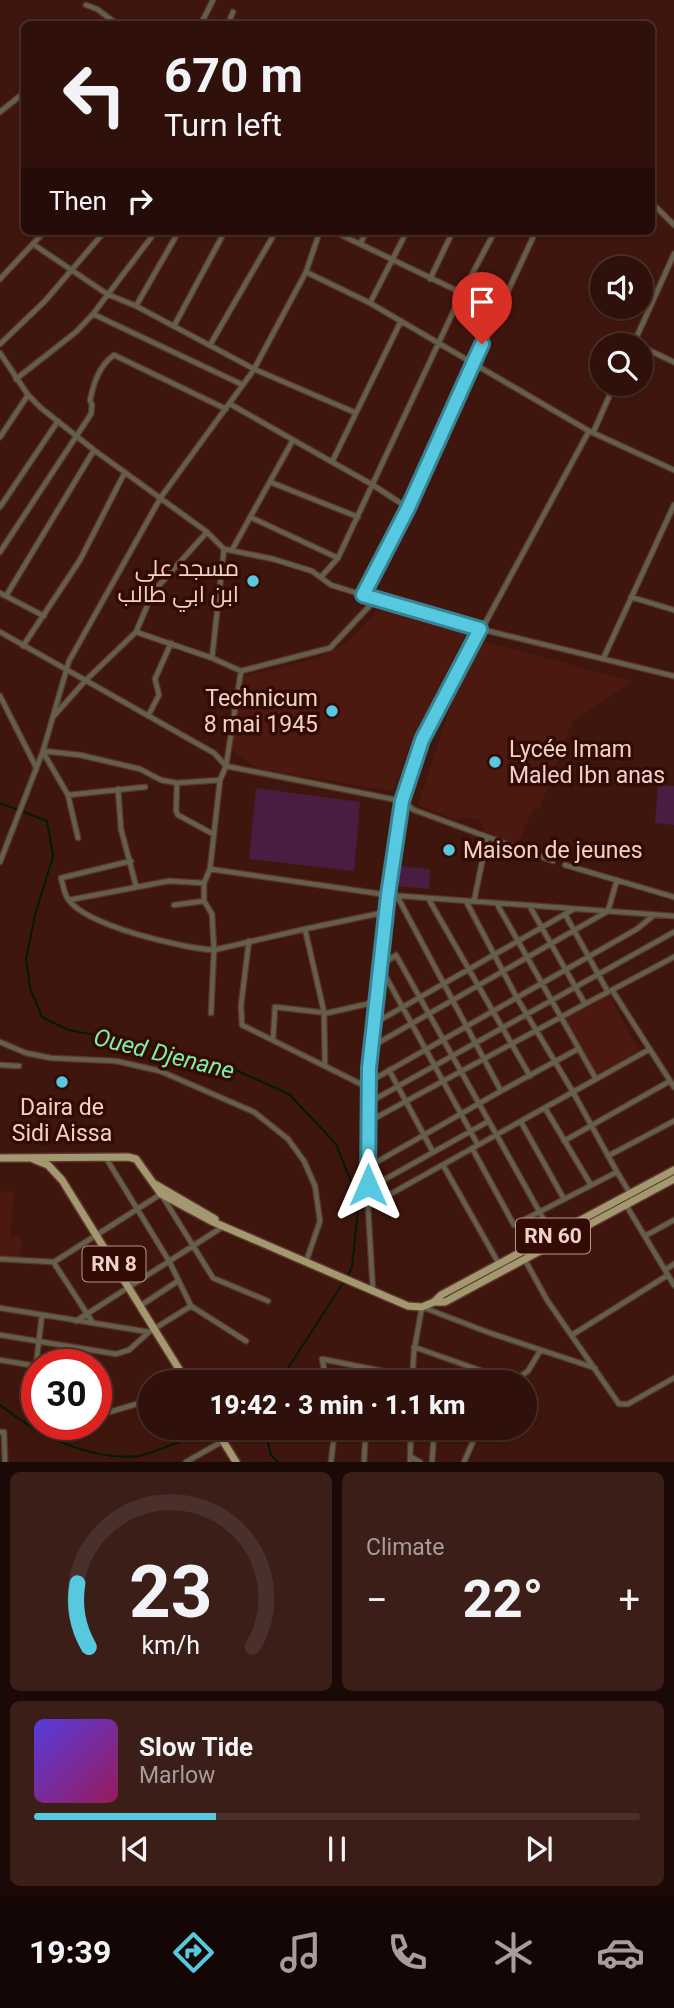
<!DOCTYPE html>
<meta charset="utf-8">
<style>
:root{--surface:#2f100a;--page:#3b1e18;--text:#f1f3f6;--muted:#a79d9c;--line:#4a302b;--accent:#56c9e1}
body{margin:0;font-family:Roboto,Cairo,sans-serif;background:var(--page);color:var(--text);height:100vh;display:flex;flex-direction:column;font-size:26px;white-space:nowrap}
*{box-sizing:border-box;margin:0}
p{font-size:23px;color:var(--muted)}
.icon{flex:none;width:38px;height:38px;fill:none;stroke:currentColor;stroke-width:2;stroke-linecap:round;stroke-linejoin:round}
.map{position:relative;height:1462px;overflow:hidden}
.side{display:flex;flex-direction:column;gap:10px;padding:10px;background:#1a0906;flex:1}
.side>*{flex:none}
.hud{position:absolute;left:21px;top:21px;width:634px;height:214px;border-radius:10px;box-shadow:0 2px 5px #0004,0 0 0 2px var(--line);background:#2f100a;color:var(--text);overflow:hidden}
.buttons{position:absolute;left:590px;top:256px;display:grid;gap:14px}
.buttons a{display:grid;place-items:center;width:63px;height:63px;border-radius:50%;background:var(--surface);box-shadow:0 2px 5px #0004,0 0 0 2px var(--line);font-size:35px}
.speed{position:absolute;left:21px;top:1349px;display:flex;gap:14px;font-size:35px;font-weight:700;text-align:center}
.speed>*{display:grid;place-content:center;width:91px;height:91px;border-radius:50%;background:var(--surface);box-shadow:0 2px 5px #0004,0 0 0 2px var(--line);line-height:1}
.speed .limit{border:10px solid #d22;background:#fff;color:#111}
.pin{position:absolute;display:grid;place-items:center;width:60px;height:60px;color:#fff;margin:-72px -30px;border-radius:50% 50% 50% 0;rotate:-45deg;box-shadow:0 0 7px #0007}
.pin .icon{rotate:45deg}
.me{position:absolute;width:77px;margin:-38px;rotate:0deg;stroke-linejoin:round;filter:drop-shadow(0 0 5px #0008)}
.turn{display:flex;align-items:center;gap:24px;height:147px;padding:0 28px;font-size:32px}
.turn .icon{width:91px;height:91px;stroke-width:2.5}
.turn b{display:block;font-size:49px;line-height:60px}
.then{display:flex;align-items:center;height:66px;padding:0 28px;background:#0003;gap:14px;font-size:26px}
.big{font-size:52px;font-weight:800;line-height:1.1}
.side .widget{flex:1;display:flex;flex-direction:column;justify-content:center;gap:10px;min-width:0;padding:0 24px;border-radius:10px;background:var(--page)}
.side .dial{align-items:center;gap:0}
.dial svg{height:182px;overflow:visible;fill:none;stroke:var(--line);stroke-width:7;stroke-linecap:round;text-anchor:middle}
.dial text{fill:var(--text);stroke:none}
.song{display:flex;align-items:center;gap:21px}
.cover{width:84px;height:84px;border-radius:10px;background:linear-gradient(135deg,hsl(250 70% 55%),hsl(330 70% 35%))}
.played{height:7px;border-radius:4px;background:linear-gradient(90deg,var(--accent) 30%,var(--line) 30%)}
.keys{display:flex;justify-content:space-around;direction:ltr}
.heat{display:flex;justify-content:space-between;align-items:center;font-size:38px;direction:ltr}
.side .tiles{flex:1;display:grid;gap:10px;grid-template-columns:1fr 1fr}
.widget:last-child{grid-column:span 2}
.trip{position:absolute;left:138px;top:1370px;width:399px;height:70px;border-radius:35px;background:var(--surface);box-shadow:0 2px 5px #0004,0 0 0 2px var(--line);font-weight:800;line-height:70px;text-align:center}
.dock{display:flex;height:112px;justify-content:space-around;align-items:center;background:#130604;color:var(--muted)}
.dock .icon{width:49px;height:49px}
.dock .active{color:var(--accent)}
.dock b{font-size:32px;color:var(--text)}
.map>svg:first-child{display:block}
.built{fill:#4b190f}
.green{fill:#491d42}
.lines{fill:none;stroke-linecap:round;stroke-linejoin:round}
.stream{stroke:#011a0a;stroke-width:2}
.street-casing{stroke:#5b342b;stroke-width:7}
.primary-casing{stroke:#5b342b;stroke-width:10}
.street{stroke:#645f4b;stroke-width:4.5}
.primary{stroke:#a49870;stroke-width:7}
.route-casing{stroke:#388392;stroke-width:18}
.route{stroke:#56c9e1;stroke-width:12}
.poi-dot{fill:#56c9e1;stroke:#340b04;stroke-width:2.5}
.labels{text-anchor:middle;stroke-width:7;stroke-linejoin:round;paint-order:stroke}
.shield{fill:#340b04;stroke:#b6968f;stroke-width:2}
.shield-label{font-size:21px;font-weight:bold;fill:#eed1ca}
.poi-label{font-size:23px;fill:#eed1ca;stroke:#340b04;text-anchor:end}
.water-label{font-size:24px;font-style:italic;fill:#7cefa5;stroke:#340b04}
</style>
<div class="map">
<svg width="674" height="1462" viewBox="0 0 674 1462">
<rect width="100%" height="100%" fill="#3f160d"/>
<path class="built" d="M385 609 466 633 409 746 393 791 260 769 231 751 242 677 316 659 349 641 378 610Z
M483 641 632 681 573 720 539 810 533 809 518 844 485 832 480 820 468 817 456 820 418 805 454 696Z
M609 994 639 1051 596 1075 563 1018Z
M0 1191 14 1192 10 1236 18 1237 22 1242 20 1258 0 1256Z"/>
<path class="green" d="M658 785 674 786V825L655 823Z
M256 788 360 802 354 871 249 859Z
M397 866 430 869 429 889 395 886Z"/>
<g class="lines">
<path class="stream" d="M0 803 47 821 53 856 35 915 26 959 30 988 42 1017 68 1030 148 1045 229 1067 289 1094 336 1144 359 1201 352 1267 348 1276
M279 1382 345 1280
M0 1405C36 1434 91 1462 139 1456 163 1450 187 1438 210 1428
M264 1428 271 1455 278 1462"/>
<g class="street-casing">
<path id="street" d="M86 5 97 9 117 24
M201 24 213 0
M228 24 233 12
M0 112 20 96
M651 202 674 225
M333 231 462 293
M33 244 107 294 136 306 254 369 356 413
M360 244 367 231
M306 272 370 303 589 431 674 470
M0 279 45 231
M430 279 453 231
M370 303 407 231
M136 306 179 231
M93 314 243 385
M174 326 225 231
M0 344 45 301 105 231
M210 345 276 231
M633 345 674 254
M640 346 674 362
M0 353 28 395 41 408 94 450 207 532 224 549 273 559 312 571 331 585 376 599
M16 379 76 332 93 314 156 231
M230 404 332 462 401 321
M593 433 615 383
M0 437 28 395
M332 462 373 485 408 508
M270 482 358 517
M0 507 58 421
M250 517 338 558
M207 532 153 592 136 632 212 658
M224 549 212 658 241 671 330 648 376 599 480 629 674 676
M232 550 293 440
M0 552 91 414 92 405 90 400C94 382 99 366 114 355L226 409
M321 577 338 558 462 293 495 231
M0 593 44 616
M363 595C425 476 479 352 536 231
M6 596 94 450
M631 597 674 610
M0 632 214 753 226 766 402 801 414 810 553 861
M23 646 80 560 125 472
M603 659 674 505
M241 671 226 766 220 780 210 869 388 895 674 916
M0 696 36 767
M148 716 159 695 155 679 171 643
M53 717 85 681 136 632
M43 751 80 755 140 769 161 780 177 783 220 780
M43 752 68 795 78 838
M177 783 176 811 178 815 213 834
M118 789 121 829 136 886
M68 795 145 787
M131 861 61 878C63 884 64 894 68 899 86 926 182 948 214 950L212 914 204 901V883L210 869
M0 862 43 751 69 661 161 497 253 371 306 272 320 231
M565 865 674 897
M397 896 501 1091 578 1049
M428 898 530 1076
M69 900 169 881 204 883
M466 901 517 998 573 1092 617 1172 514 1225 472 1148
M474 901 487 838
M497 904 596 1079
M174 905 204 901
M565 914 608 992
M305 929 386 912
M249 941 241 1005 242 1025 369 1088
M674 957 612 990 674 1087
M585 1004 608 992
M211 1013 214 950 305 929 324 1012 325 1065
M375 1023 574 909
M273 1040 275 1007 327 1013 376 1002
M0 1042 26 1053 51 1058 116 1061 160 1071 254 1112 288 1139 304 1161 315 1186 320 1221 306 1262
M371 1047 608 911 617 880
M0 1065 19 1066
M389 1070 433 1152
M369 1082 637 929 654 915
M368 1103 674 932
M545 1108 591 1185
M368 1122 585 1004 529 905
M521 1122 564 1199
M564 1141 670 1081
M478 1145 380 966 396 955 553 1236
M608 1156 674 1121
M106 1158 169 1261 191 1306 246 1341
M443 1165 499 1264
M368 1167 501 1091
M617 1172 631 1195
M368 1185 382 1181 489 1121
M626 1205 668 1275
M369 1206 650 1049
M645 1236 674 1220
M0 1259 54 1262 161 1194 213 1278 268 1301
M525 1260 547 1300 619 1404H628L674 1378
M54 1263 93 1323
M665 1270 674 1264
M373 1292 368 1207 369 1068 388 895 402 801 422 740 589 431
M140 1306 178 1281
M0 1308 149 1332 191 1306
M76 1321 224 1226
M0 1335 116 1354 129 1350 148 1333
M572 1335 668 1275 674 1285
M414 1347 502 1378 508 1382
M0 1360 36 1366
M327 1382 322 1359 412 1377
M369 1382 370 1369
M412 1382 414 1351 422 1307 490 1333 595 1368
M512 1382 528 1371 540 1351
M31 1407 42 1315
M96 1416 150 1400
M0 1432H4L5 1462
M411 1457 420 1462
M186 1462 223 1441
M331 1462 335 1428
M364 1462 366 1428
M410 1462 411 1428
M432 1462 434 1434 437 1428
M464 1462 479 1428"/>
</g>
<g class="primary-casing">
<path id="primary" d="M0 1158 128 1157 136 1159 161 1194 211 1221 408 1306 422 1307 434 1302H445L674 1179
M33 1159 48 1165 62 1180 187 1382
M155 1184 215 1219
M434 1302 441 1295 674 1170
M215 1428 236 1462"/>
</g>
<use href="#street" class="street"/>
<use href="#primary" class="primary"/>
</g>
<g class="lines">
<g class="route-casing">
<path id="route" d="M368 1185 369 1068 388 895 402 801 422 740 480 629 363 595 408 508 482 344"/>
</g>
<use href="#route" class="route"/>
</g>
<g class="poi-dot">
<circle cx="253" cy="581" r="7"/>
<circle cx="332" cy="711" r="7"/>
<circle cx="495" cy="762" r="7"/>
<circle cx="449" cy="850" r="7"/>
<circle cx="62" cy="1082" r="7"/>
</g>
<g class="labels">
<g class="shield">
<rect x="516" y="1218.5" width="74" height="35" rx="5"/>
<rect x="82.5" y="1246.5" width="63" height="35" rx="5"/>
</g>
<g class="shield-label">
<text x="553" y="1243">RN 60</text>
<text x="114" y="1271">RN 8</text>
</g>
<g class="poi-label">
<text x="239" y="576">مسجد علي<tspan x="239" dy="26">ابن ابي طالب</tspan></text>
<text x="318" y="706">Technicum<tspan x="318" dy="26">8 mai 1945</tspan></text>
<text x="509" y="757" text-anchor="start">Lycée Imam<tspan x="509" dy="26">Maled Ibn anas</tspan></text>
<text x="463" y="858" text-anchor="start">Maison de jeunes</text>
<text x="62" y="1115" text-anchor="middle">Daira de<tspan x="62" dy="26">Sidi Aissa</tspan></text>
</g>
<g class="water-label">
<text transform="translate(164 1054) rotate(14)" y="8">Oued Djenane</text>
</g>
</g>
</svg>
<div class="buttons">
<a><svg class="icon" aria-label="sound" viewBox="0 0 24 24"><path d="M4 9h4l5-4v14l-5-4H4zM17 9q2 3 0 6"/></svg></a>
<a><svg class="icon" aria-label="search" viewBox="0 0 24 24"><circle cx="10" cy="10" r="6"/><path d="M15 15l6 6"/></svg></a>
</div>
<div class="speed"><div class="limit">30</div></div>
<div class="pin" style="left:482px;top:344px;background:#d93025"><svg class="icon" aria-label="arrive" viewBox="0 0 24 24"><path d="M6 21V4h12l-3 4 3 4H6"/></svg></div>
<svg class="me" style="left:368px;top:1185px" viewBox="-20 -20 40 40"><path d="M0-17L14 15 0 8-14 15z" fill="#56c9e1" stroke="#fff" stroke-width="4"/></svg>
<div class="trip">19:42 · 3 min · 1.1 km</div>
<div class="hud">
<div class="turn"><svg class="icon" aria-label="left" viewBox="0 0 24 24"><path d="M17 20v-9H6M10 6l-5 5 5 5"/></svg><div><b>670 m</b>Turn left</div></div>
<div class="then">Then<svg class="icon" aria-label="right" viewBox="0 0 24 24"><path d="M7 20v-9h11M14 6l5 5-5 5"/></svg></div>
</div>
</div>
<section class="side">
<div class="tiles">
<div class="widget dial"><svg viewBox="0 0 100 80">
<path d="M14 69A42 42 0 1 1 86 69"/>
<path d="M14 69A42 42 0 0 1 9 41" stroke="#56c9e1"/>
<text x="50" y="56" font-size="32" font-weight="700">23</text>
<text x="50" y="72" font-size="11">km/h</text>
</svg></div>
<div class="widget"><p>Climate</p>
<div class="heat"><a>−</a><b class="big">22°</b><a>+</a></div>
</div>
<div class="widget">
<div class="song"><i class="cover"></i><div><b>Slow Tide</b><p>Marlow</p></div></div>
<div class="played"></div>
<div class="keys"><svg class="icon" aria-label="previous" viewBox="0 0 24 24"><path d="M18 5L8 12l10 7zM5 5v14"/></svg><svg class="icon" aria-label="pause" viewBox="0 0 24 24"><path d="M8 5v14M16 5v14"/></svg><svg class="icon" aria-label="next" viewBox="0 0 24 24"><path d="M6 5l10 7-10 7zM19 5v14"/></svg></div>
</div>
</div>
</section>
<nav class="dock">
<b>19:39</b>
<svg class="icon active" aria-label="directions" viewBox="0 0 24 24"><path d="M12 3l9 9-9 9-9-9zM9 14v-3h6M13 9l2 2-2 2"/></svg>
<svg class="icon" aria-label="music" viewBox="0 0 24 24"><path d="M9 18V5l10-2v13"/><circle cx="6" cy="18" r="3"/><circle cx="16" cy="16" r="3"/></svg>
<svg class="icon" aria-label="phone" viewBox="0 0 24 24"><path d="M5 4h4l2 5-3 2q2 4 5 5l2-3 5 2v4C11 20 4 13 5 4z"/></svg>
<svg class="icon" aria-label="climate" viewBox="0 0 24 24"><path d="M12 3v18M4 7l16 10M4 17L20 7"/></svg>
<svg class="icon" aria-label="car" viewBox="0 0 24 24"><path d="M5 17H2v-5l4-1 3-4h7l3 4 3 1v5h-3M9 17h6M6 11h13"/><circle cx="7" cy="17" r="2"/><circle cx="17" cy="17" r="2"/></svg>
</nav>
